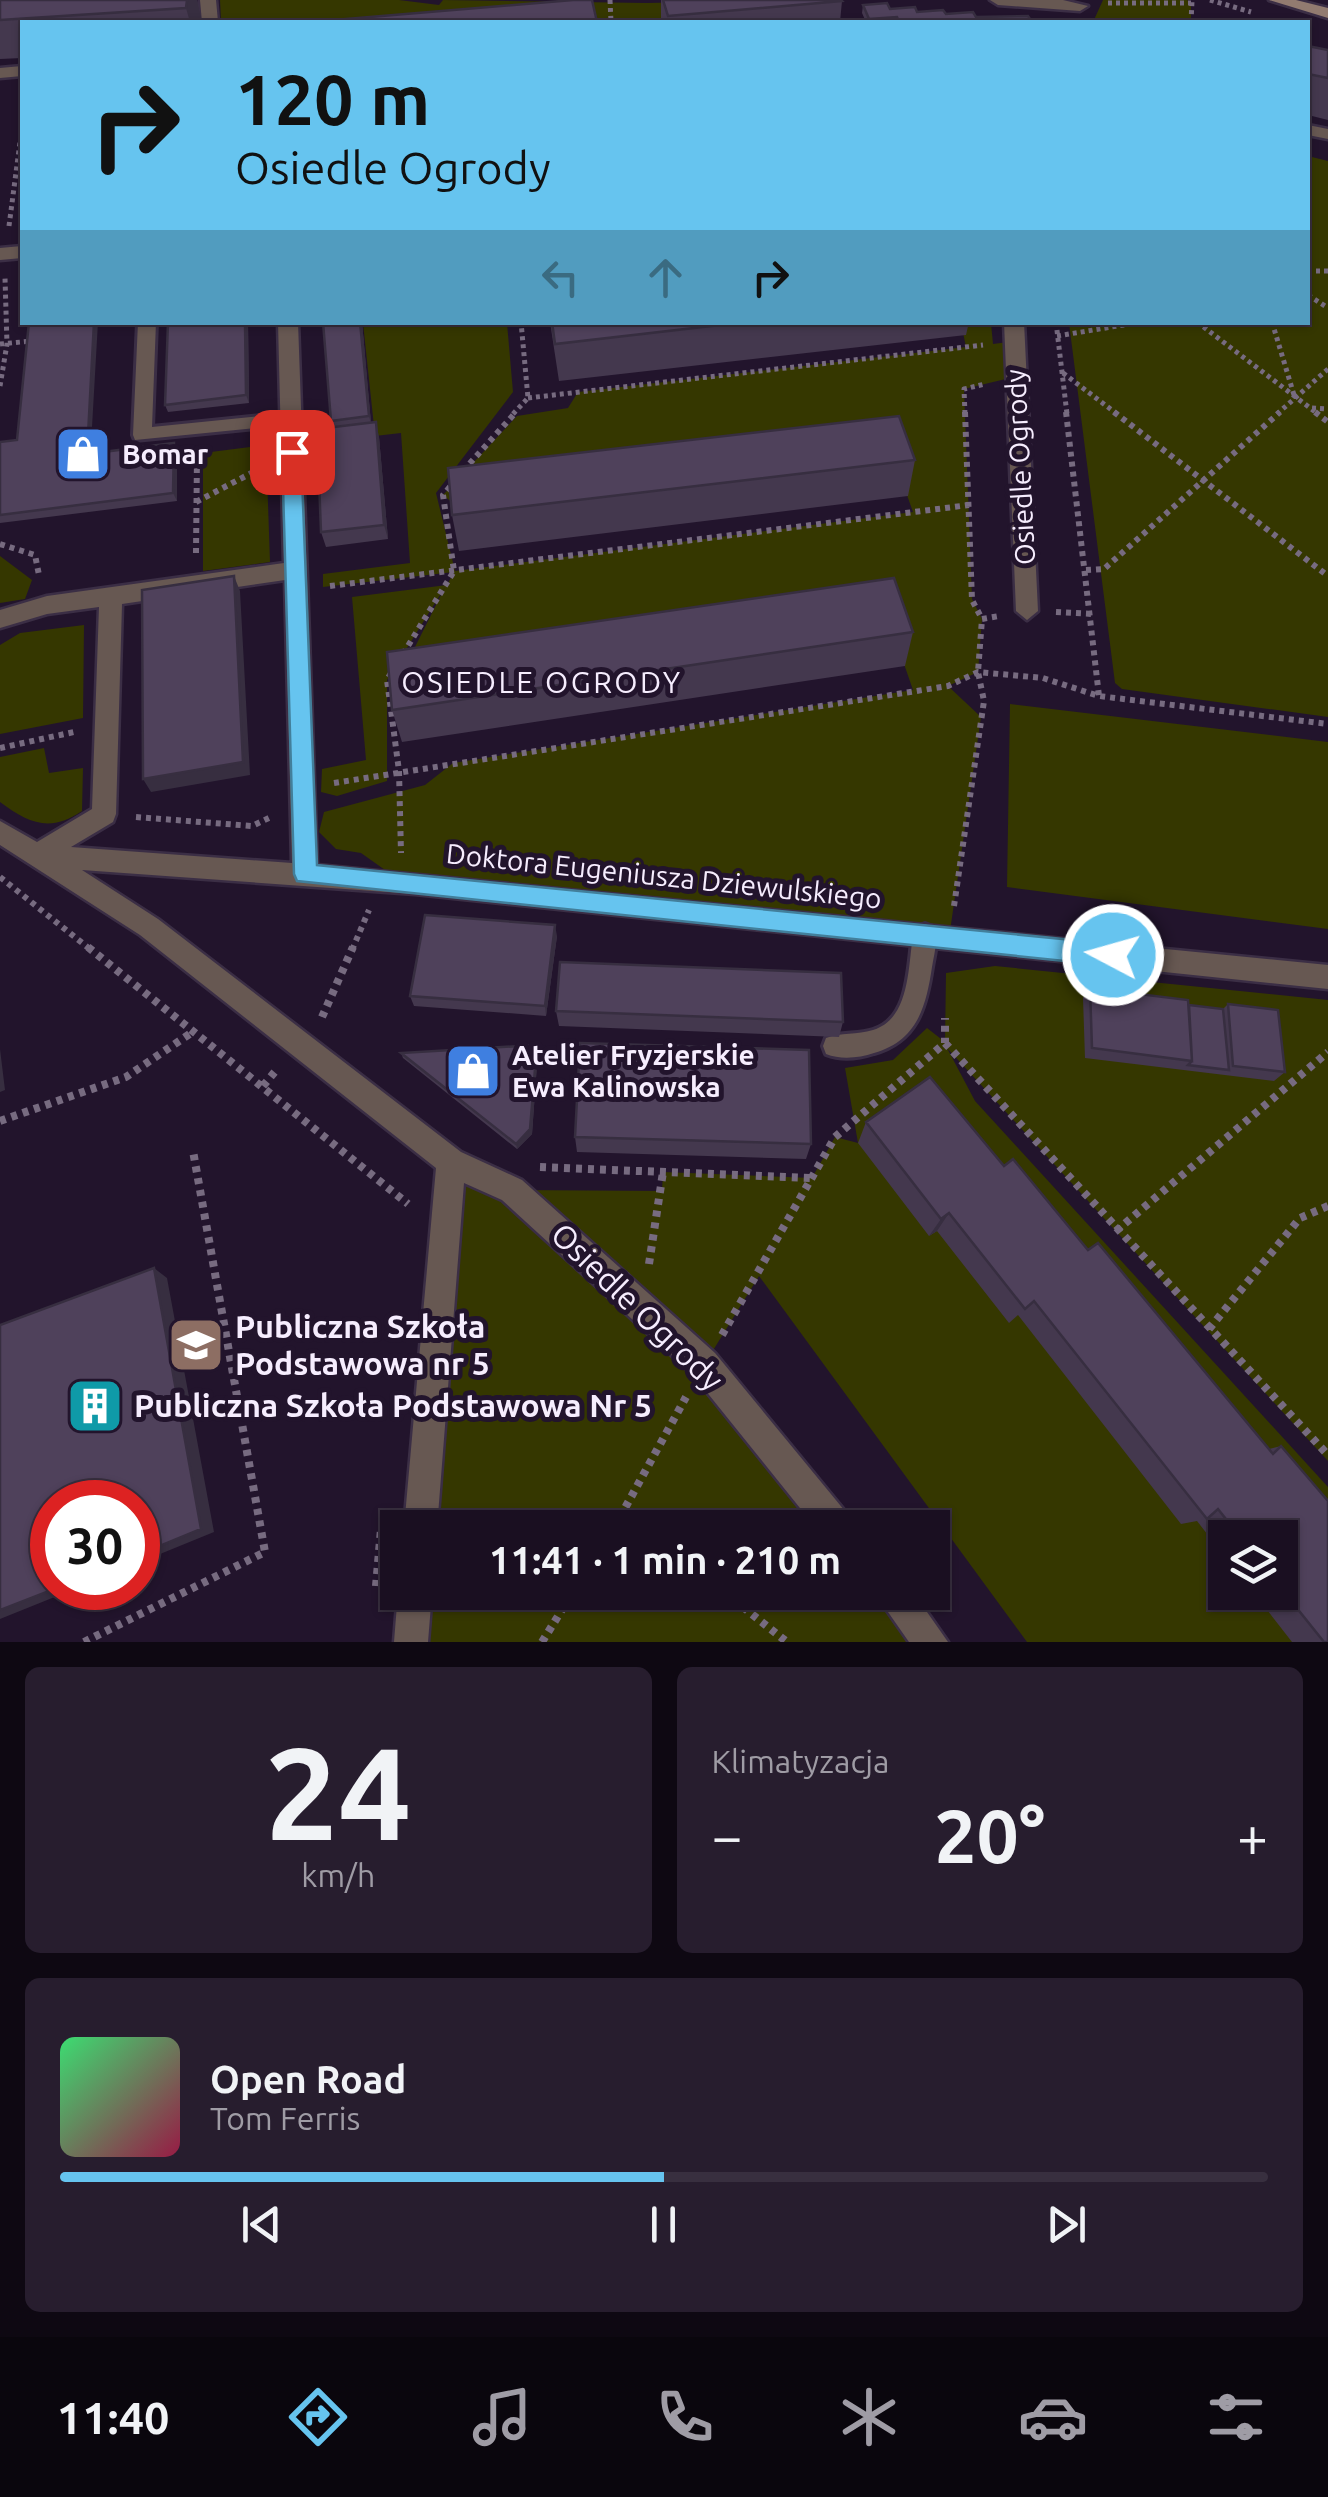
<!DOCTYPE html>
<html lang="pl">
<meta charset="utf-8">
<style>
:root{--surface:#1a0f21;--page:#271d2e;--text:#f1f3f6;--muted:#9f9ca5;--line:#382f3f;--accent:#66c4ef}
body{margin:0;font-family:Ubuntu,sans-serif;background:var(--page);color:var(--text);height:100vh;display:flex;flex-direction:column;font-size:38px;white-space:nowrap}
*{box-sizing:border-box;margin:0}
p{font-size:32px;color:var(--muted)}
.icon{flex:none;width:55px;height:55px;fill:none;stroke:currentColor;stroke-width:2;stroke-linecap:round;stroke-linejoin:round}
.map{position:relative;height:1642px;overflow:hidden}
.drawer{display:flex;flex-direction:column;gap:25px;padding:25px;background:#0e0812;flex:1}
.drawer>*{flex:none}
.hud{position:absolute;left:20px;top:20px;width:1290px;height:305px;border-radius:0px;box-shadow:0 2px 8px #0004,0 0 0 2px var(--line);background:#66c4ef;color:#111;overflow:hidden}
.controls{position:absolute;left:1208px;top:1520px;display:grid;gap:20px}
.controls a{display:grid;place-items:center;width:90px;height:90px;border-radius:0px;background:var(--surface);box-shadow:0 2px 8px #0004,0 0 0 2px var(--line);font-size:50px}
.speed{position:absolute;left:30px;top:1480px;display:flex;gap:20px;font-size:50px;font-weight:700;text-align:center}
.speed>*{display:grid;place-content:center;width:130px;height:130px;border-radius:50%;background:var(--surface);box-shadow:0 2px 8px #0004,0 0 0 2px var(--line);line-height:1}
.speed .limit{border:15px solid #d22;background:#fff;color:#111}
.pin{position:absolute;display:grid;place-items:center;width:85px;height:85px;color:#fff;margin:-42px;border-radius:20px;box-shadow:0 5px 15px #0006}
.me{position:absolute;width:110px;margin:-55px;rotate:276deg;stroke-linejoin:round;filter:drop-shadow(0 0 8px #0008)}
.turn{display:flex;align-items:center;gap:35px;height:210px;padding:0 50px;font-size:45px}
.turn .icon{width:130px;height:130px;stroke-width:2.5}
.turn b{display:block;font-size:70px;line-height:85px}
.lanes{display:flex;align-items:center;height:95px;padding:0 50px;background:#0003;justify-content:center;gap:50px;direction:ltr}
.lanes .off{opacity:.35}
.big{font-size:75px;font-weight:700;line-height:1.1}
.drawer .widget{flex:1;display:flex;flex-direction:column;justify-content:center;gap:15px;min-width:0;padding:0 35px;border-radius:15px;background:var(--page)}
.drawer .dial{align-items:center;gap:0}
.dial b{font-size:130px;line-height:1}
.song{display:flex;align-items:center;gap:30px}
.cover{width:120px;height:120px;border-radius:15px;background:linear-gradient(135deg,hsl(140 70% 55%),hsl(340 70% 35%))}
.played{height:10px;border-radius:5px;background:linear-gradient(90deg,var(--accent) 50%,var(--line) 50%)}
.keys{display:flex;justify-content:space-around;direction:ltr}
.heat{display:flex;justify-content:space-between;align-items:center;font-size:55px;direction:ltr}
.drawer .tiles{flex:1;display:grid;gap:25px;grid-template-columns:1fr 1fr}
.widget:last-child{grid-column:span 2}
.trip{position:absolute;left:380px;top:1510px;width:570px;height:100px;border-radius:0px;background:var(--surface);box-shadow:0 2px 8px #0004,0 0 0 2px var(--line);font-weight:700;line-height:100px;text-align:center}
.dock{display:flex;height:160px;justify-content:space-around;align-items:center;background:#0a060d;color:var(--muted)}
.dock .icon{width:70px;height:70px}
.dock .active{color:var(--accent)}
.dock b{font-size:45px;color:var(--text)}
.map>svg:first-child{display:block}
.green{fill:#353700;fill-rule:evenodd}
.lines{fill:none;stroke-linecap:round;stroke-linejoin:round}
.service-casing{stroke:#3b2e45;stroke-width:6}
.minor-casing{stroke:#3b2e45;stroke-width:5}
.secondary-casing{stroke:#3b2e45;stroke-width:5}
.path-far2{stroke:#776b80;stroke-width:5;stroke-dasharray:4 4;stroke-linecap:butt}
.path-far1{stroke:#776b80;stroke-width:6;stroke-dasharray:5 5;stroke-linecap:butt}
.path{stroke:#776b80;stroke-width:8;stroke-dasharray:6 6;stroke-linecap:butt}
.service{fill:#675852;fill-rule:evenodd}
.minor{fill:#675852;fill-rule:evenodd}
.secondary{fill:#927b70;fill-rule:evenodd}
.wall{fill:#44384e}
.shaded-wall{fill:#372e40}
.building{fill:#4f415b;stroke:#372e40;stroke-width:2.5}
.route{fill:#66c4ef;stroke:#427f9b;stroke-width:2.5}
.labels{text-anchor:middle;stroke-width:10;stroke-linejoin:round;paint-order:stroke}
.poi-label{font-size:28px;font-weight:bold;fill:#f6edfe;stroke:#22142c;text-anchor:start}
.street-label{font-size:28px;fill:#f6edfe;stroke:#22142c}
.neighbourhood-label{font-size:30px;letter-spacing:2.5px;fill:#f6edfe;stroke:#22142c}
.near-street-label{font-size:32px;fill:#f6edfe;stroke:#22142c}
.near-poi-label{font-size:32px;font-weight:bold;fill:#f6edfe;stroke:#22142c;text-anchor:start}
</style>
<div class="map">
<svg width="1328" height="1642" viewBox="0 0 1328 1642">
<rect width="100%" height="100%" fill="#22142c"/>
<path class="green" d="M220 0H399L439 5 443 0 646 3 809 0 759 22H221Z
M1103 0H1187L1191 3V22H1093Z
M1308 156 1328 161V717L1122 689 1115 683 1069 323 1308 322Z
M363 323H507L513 392 436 493 455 571 913 512 892 453 454 504 443 495 517 416 568 408 578 392 966 347 961 323H991L993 344 1016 341 1014 377 964 389 972 599 982 619 978 672 948 686 981 717 949 938 402 882 361 853 336 849 319 832 324 812 425 785 453 763 913 690 886 612 396 685 445 587 387 680V781L337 796 321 792 322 769 366 760 352 597 447 585 454 572 323 587V574L410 563 401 433 375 436Z
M266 445 270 562 203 571V453Z
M0 556 32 580 25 599 0 603Z
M84 625 83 718 0 734V645L20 633Z
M1010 704 1328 742V929L1007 887Z
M44 748 49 773 83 768 82 811C50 833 28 823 0 802V757Z
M995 966 1328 1000V1461L947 1048 975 1101 1328 1487V1642H1027L759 1276 704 1365 837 1527 420 1528 451 1162 513 1190 662 1191 663 1172 812 1178 835 1137 858 1143 845 1068 893 1060 927 1028 945 1042 946 973ZM1225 1538H1280V1592H1225Z
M415 1592 891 1593 931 1642H411Z"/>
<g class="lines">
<g class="service-casing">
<path id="service" d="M138 322H156L152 427 290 413 299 419 297 424 135 440 133 435Z
M925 924 933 927C939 940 934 954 932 967 926 1007 917 1041 874 1053 859 1058 841 1060 826 1054L823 1046 826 1038C841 1032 857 1035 873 1030 910 1019 908 967 913 935L917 927Z"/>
</g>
<g class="minor-casing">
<path id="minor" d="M200 0H216L218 22H202Z
M990 0H1063L1088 6 1080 11 998 5Z
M22 66V76L0 78V68Z
M1308 125 1328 129V139L1308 135Z
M22 246V258L0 260V248Z
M278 322H298L317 865 1328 965V989L415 894 82 870 158 919 461 1152 522 1180 715 1353 849 1516 853 1528H816L693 1375 502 1200 464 1183 437 1528H404L436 1168 140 935 0 845V821L37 842 92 809 99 607 47 614 0 628V610L47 596 284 563ZM285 580 292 863 71 847 113 822 116 814 122 604Z
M1004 322H1024L1038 611 1027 620 1016 611Z
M398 1592H432L428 1642H394Z
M874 1592H913L948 1642H909Z"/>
</g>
<g class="secondary-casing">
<path id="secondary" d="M1269 0H1296L1328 8V18Z"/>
</g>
<path class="path-far2" d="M610 0 611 22
M1210 0 1251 12
M1108 3H1191
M1191 22 1192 1
M9 226 22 127
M1308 271H1328
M1308 295 1328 308
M1056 322 1067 414
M1197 322 1318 414
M1272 322 1294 395
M1057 336 1142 322
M0 344 32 341
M1063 373 1117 414
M0 386 7 344 5 278
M528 398 983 345
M1312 408 1328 409
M513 414 528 398 521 322
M965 414 964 389 985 384
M1277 414 1328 369"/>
<path class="path-far1" d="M965 412 972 600 982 619
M1066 412 1099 696
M1114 412 1328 576
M1315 412 1328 422
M463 471 516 412
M196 502 259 469
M0 544 35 555 39 575
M196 553 197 456
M1086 570 1104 569 1280 412
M330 586 969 505
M1056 612 1093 614
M403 654 454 571 443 495 455 481
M391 673 387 680 399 771 401 853
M0 748 74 732
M334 783 948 686 978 672 1043 678 1099 696 1328 724
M136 817 252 826 271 817
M0 877 91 950
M954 906 984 701 978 672 982 619 999 616
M352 950 369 910"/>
<path class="path" d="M88 947 408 1204
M322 1017 353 947
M945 1043 1328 1455
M263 1086 278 1068
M0 1121 126 1077 194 1031
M540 1167 812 1178
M1116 1231 1328 1052
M649 1264 663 1172
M1209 1329 1300 1218 1328 1206
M722 1335 835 1137 945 1043V1018
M623 1513 641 1528
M614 1528 686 1397
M376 1586 381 1529
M724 1592 787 1642
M84 1642 265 1552 193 1151
M542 1642 573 1592"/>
<use href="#service" class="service"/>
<use href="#minor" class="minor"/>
<use href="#secondary" class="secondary"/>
</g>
<path class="wall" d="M0 0H197L201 16V22H22V58L0 59Z
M661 0H841L842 1 840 22H661Z
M863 5 890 9 1032 22H866L862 13Z
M1308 46 1328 50V120L1308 115Z
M248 322 249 403 168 412 165 405Z
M362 322 371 423 379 437 388 539 326 547 321 532 332 427 331 421Z
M550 322H969L966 335 559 381Z
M0 442 91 454 177 451V501L0 523Z
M915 460 908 496 459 551 452 515Z
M913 632 905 666 402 742 392 710Z
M557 936 546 1016 414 1006 410 996Z
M1090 988 1189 1005 1223 1009 1228 1004 1285 1072 1274 1081 1085 1058 1083 998Z
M556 1011 843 1022 839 1037 559 1026Z
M537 1045 538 1050 532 1134 517 1149 403 1058 401 1053Z
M866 1122 1004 1166 1088 1250 1269 1449 1281 1446 1328 1642H1292L1253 1592H1280V1538H1225V1557L1197 1521 1181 1524 1018 1315 1009 1323 937 1231 929 1236 858 1143Z
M575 1137 811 1144 806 1159 577 1152Z"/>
<path class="shaded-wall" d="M187 0H197L201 16V22H190L186 8Z
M94 322H98L90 462 87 454Z
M245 322H248L249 403 246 395Z
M360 322H362L371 424 369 416Z
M376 422 379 437 388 539 384 525Z
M174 443 177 451V501L173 493Z
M234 576 240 591 250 775 151 792 143 779Z
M555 925 557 936 546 1016 545 1006Z
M537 1045 538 1050 532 1134 517 1149 516 1144Z
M0 1049 5 1090 0 1092Z
M949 1213 937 1231 929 1236 941 1219Z
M154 1268 167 1278 214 1532 138 1563Z
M57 1588H77L0 1619V1610Z"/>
<path class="building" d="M0 0H187L186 8 0 20Z
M573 0H592L597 22H310Z
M663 0H841L842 1 668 16Z
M887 3 890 9 915 7 917 12 943 10 946 14 973 12 976 17 1028 16 1032 22H899L897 17 869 19 863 5Z
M1308 46 1328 50V78L1308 74Z
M29 322H94L87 454 174 443 173 493 0 515V442L17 440Z
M168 322H245L246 395 165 405Z
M323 322H360L369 416 331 421Z
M552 322H746L555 344Z
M899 416 915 460 452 515 448 468Z
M376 422 384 525 321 532 317 429Z
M234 576 243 762 143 779 142 590Z
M894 578 913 632 392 710 387 652Z
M425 915 555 925 545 1006 410 996Z
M560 962 841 973 843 1022 556 1011Z
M1090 988 1188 1000 1192 1061 1092 1048Z
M1228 1004 1278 1010 1285 1072 1233 1066Z
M1189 1005 1223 1009 1229 1070 1188 1065 1192 1061Z
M580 1043 809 1050 811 1144 575 1137Z
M537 1045 530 1129 516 1144 401 1053Z
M930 1077 1004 1166 1013 1159 1088 1250 1098 1243 1273 1454 1281 1446 1328 1501V1642H1324L1280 1587V1538H1241L1218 1509 1207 1519 1034 1301 1025 1309 949 1213 941 1219 866 1122Z
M154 1268 201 1529 138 1555V1502H52V1588H57L0 1610V1325Z"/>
<path class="route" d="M292 446 301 452 317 865 1113 944 1122 947 1125 955 1122 963 1113 966 297 881 294 874 282 452Z"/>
<defs>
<g id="shop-square" transform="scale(2.875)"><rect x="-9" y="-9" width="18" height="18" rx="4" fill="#3f7fe0" stroke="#22142c"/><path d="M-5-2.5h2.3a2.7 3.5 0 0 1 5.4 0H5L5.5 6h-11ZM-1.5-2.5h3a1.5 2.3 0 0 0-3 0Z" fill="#fff"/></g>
<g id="school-square" transform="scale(2.875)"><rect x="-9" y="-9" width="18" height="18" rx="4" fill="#8d6e63" stroke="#22142c"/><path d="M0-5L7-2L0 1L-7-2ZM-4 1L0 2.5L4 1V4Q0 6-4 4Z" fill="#fff"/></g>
<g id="building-square" transform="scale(2.875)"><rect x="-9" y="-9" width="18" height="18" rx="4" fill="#0f9aa8" stroke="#22142c"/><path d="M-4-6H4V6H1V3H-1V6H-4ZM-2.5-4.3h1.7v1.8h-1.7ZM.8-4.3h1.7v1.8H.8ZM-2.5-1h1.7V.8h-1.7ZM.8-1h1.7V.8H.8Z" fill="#fff"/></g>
</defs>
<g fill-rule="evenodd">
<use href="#shop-square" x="83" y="454"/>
<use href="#shop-square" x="473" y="1071"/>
<use href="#school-square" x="196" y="1345"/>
<use href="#building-square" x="95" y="1406"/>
</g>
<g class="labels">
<g class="poi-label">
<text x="122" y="464">Bomar</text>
<text x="512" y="1065">Atelier Fryzjerskie<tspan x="512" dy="32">Ewa Kalinowska</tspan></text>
</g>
<g class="street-label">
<text transform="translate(1020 467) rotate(-93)" y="10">Osiedle Ogrody</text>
<text transform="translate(664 876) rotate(6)" y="10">Doktora Eugeniusza Dziewulskiego</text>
</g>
<g class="neighbourhood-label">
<text x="542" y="693">OSIEDLE OGRODY</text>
</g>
<g class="near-street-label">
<text transform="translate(637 1307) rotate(44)" y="11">Osiedle Ogrody</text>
</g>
<g class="near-poi-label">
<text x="235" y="1338">Publiczna Szkoła<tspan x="235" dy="37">Podstawowa nr 5</tspan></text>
<text x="134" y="1417">Publiczna Szkoła Podstawowa Nr 5</text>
</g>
</g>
</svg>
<div class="controls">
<a><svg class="icon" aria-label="layers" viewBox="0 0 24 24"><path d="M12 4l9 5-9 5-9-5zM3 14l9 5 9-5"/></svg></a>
</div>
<div class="speed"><div class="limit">30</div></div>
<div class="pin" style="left:292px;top:452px;background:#d93025"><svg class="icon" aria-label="arrive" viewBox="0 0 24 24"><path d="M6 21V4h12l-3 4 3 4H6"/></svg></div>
<svg class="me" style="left:1113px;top:955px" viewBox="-20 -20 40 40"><circle r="17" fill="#66c4ef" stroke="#fff" stroke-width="3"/><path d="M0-11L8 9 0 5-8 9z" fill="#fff"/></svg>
<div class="trip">11:41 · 1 min · 210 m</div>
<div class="hud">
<div class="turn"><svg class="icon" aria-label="right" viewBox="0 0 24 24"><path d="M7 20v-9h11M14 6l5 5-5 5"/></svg><div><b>120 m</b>Osiedle Ogrody</div></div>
<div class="lanes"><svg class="icon off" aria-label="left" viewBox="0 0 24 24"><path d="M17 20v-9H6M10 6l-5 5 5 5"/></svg><svg class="icon off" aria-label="ahead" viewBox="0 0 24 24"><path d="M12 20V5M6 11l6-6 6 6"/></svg><svg class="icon" aria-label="right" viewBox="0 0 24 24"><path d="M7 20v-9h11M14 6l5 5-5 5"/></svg></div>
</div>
</div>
<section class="drawer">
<div class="tiles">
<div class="widget dial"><b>24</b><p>km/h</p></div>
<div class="widget"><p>Klimatyzacja</p>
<div class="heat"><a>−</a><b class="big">20°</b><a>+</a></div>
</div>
<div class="widget">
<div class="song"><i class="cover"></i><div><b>Open Road</b><p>Tom Ferris</p></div></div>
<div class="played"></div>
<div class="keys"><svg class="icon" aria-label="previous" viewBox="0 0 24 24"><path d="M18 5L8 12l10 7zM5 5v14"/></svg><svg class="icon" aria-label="pause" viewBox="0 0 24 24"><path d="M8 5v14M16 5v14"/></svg><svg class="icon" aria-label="next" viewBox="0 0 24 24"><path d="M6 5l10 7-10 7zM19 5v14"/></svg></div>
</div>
</div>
</section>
<nav class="dock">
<b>11:40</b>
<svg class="icon active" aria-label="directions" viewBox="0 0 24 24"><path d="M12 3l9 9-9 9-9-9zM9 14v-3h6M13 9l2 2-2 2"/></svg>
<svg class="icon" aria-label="music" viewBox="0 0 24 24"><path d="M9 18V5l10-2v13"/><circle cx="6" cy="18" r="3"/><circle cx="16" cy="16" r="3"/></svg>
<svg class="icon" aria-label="phone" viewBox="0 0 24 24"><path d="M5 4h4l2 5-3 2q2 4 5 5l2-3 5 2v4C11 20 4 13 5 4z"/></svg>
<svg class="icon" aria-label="climate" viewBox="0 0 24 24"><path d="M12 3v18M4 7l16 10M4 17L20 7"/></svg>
<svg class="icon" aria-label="car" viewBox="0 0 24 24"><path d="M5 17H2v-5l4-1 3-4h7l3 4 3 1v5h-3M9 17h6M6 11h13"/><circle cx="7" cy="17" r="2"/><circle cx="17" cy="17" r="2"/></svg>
<svg class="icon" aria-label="filters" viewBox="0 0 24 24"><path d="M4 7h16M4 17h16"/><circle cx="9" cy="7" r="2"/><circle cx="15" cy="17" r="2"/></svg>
</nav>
